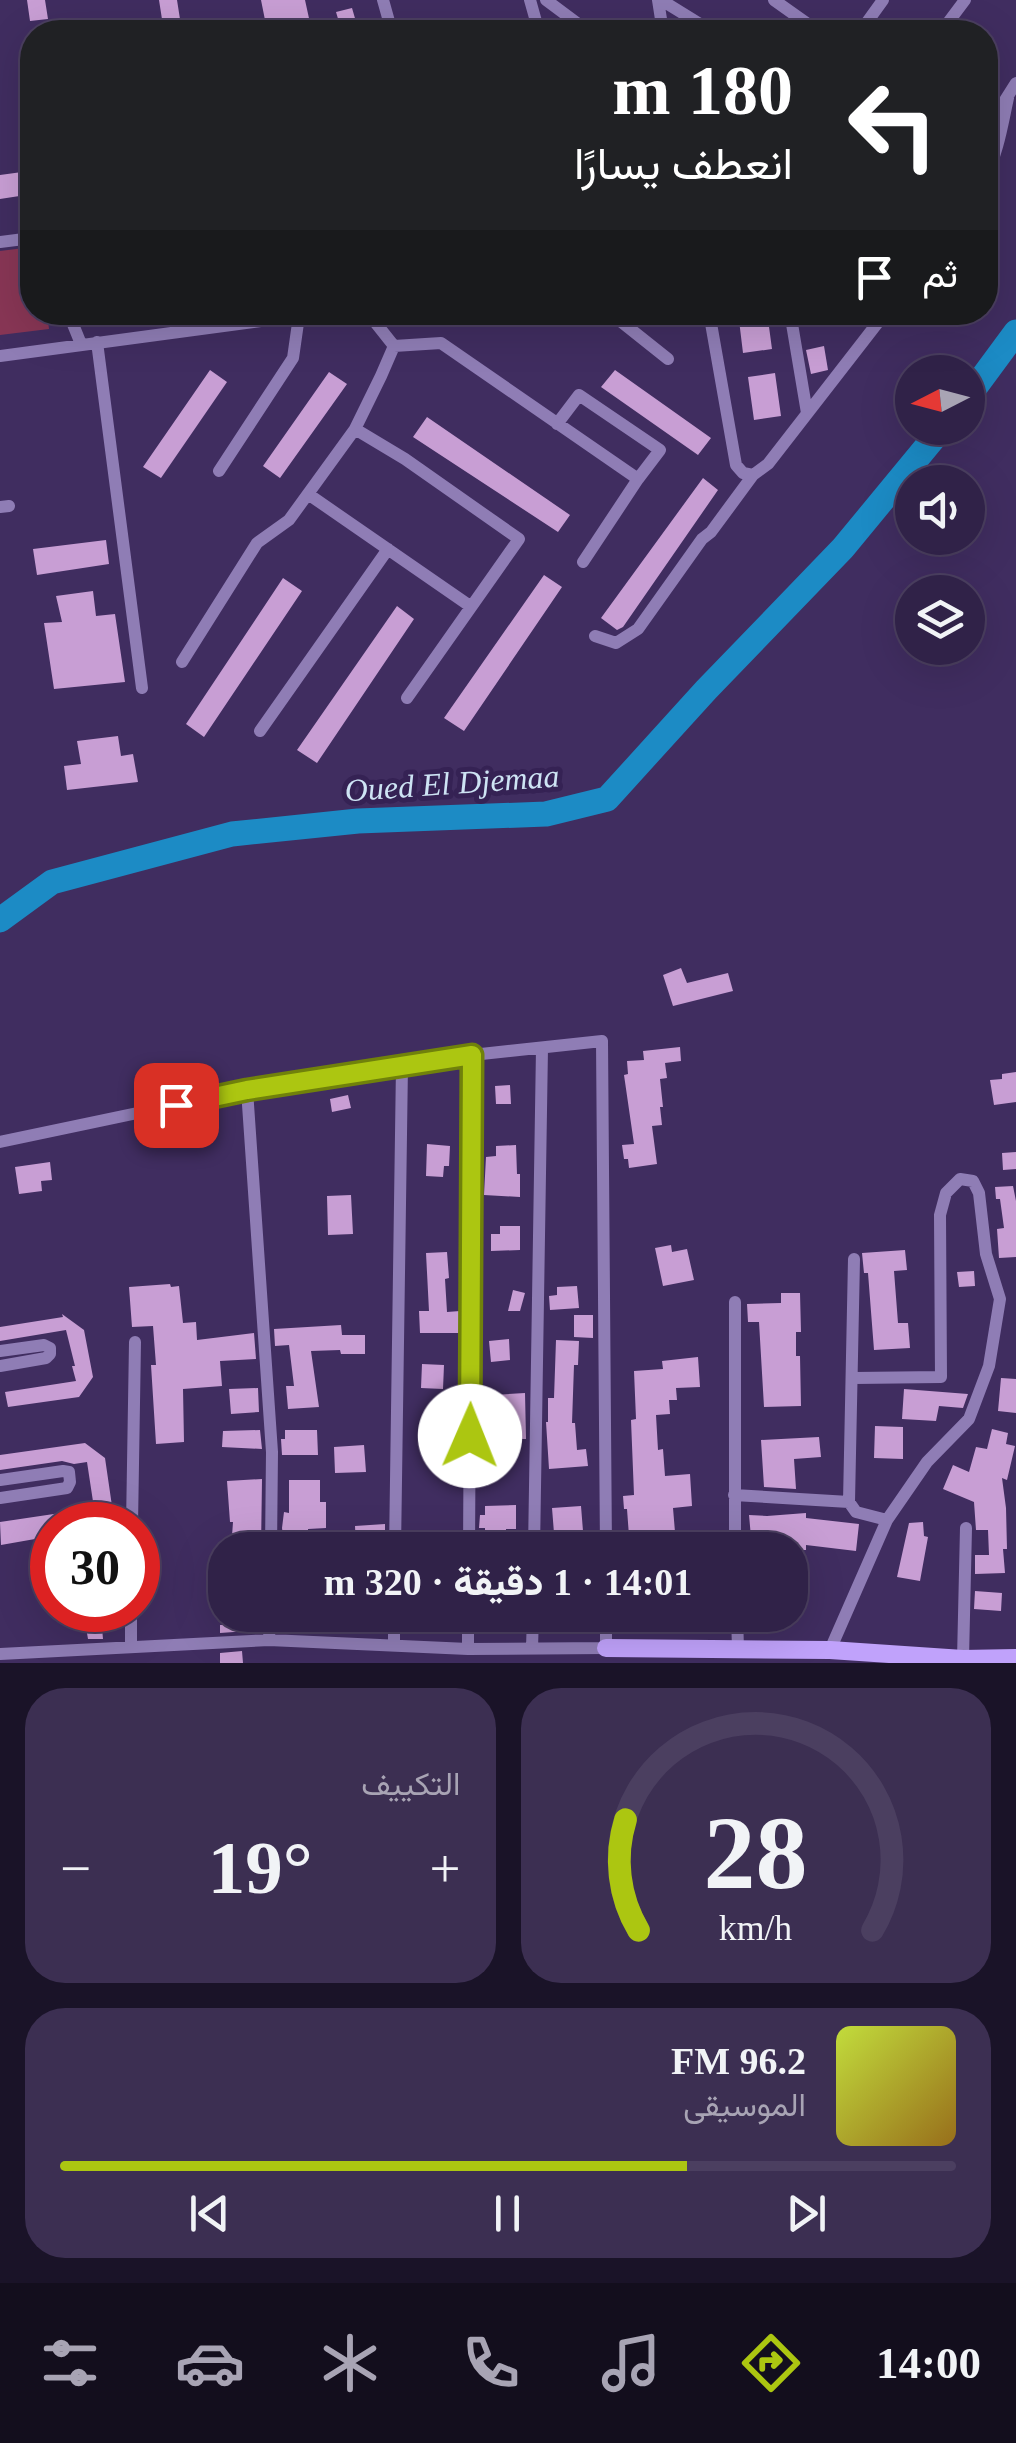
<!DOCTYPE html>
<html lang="ar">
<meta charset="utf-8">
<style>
:root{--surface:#302248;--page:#3c2f52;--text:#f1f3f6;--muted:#a8a4b4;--line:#4b3f60;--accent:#acc611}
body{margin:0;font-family:"Times New Roman",Vazirmatn,serif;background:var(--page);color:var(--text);direction:rtl;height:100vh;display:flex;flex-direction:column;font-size:38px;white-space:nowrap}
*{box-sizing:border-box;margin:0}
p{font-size:32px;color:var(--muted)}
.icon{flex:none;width:55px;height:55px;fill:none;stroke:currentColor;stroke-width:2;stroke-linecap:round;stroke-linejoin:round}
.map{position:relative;height:1663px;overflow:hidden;direction:ltr}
.panel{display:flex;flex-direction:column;gap:25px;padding:25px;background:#1a1328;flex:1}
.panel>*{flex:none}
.top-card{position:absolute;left:20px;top:20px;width:978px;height:305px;border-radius:40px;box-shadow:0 10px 40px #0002,0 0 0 2px var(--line);direction:rtl;background:#202124;color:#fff;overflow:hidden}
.needle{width:65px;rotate:264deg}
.buttons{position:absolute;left:895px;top:355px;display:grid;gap:20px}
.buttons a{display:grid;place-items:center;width:90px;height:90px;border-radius:50%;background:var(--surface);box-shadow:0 10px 40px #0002,0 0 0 2px var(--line);font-size:50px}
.speed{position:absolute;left:30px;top:1502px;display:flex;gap:20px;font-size:50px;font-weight:700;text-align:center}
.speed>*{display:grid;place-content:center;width:130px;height:130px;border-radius:50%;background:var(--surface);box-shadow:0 10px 40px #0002,0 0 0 2px var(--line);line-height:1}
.speed .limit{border:15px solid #d22;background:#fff;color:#111}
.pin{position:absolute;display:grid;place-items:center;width:85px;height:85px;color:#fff;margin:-42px;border-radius:20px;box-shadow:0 5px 15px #0006}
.me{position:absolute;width:110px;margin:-55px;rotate:1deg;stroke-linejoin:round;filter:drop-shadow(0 0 8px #0008)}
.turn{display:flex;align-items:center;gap:35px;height:210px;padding:0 40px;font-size:45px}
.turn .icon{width:130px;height:130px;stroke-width:2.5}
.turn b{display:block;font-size:70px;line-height:85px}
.then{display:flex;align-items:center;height:95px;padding:0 40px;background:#0003;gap:20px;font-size:38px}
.big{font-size:75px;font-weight:800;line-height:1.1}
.panel .tile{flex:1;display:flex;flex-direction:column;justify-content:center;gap:15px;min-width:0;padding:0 35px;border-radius:40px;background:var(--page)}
.panel .dial{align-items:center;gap:0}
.dial svg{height:260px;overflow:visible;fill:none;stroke:var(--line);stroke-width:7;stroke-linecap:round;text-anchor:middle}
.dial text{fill:var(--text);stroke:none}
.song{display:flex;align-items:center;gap:30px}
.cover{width:120px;height:120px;border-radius:15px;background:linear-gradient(135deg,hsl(70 70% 55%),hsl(40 70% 35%))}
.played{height:10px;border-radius:5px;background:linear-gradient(90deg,var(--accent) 70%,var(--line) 70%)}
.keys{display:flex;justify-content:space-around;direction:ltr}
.heat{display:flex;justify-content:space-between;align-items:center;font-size:55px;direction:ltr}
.panel .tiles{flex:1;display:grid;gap:25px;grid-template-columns:1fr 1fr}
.tile:last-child{grid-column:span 2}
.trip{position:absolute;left:208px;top:1532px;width:600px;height:100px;border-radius:40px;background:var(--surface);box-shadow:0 10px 40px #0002,0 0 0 2px var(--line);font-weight:800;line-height:100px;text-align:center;direction:rtl}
.tab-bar{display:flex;height:160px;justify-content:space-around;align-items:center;background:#130e1d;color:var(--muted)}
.tab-bar .icon{width:70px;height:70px}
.tab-bar .active{color:var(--accent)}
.tab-bar b{font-size:45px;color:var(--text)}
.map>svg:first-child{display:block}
.green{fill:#883655}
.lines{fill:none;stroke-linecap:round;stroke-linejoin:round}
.river{stroke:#1c8bc5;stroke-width:25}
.building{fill:#c89ed4}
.street{stroke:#8f7db5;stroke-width:12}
.secondary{stroke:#c0a2fb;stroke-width:18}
.route-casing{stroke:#70810b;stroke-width:25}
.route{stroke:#acc611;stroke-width:18}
.labels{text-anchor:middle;stroke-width:10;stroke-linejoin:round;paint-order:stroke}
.water-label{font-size:32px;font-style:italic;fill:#cee4f4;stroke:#352254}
</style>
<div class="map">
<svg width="1016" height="1663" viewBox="0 0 1016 1663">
<rect width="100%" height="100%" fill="#402d60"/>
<path class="green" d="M32 247V312L47 313 49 329 0 335V251Z"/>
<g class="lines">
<path class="river" d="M968 397 1016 332
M0 920 52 882 232 834 358 821 546 814 607 799 706 690 843 548 942 428"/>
</g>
<path class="building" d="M27 0H45L48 19 30 21Z
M159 0H177L182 32H164Z
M261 0H305L312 32H275L273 18 265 20Z
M352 8 359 32H342L336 12Z
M420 18 440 32H410Z
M22 172 26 195 0 199V175Z
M738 312H767L772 349 743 353Z
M824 346 828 370 811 374 806 350Z
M210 370 227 382 161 478 143 467Z
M615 370 711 438 698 455 601 387Z
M329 372 347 384 280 478 263 466Z
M775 373 781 416 754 420 748 377Z
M427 417 570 515 558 532 413 437Z
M703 478 718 490 623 627 617 630 601 618Z
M106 540 109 564 37 575 33 549Z
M544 575 562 587 464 731 444 718Z
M283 578 302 591 204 737 186 724Z
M93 591 96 616 115 614 125 682 54 689 44 623 62 622 56 596Z
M397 606 414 619 317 763 297 750Z
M118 736 121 756 133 754 138 782 67 790 64 766 81 764 77 741Z
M681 968 687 983 728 973 733 991 673 1006 663 975Z
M680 1047 681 1061 665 1063 667 1078 660 1079 663 1107H660L662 1125 652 1126 657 1164 629 1168 628 1159H624L622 1145 634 1144 624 1075 628 1074 627 1061 644 1060 643 1051Z
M1016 1072V1102L994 1105 990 1080 1002 1079V1074Z
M510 1085 511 1104H496L495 1086Z
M348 1095 351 1108 332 1112 330 1099Z
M427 1144 450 1146 449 1166H444L443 1177 426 1176Z
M516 1145 517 1174H520V1197L484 1195 486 1157 496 1156V1146Z
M1016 1152V1169L1003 1170 1002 1153Z
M50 1162 52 1180 41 1181 42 1191 19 1194 15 1167Z
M1013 1186 1016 1201V1257L999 1258 997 1229 1004 1228 1000 1199H996L995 1187Z
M351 1195 353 1234 328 1235 327 1196Z
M500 1226H520V1250L491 1251V1234H500Z
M671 1245 672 1252 687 1249 694 1280 663 1286 655 1248Z
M905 1250 907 1270 894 1271 898 1323H908L910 1348 874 1350 868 1273H864L862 1253Z
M447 1252 449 1278 445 1279 447 1312 460 1311V1333H420L419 1311H429L426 1253Z
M974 1271 975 1286 959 1287 957 1272Z
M170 1284 171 1287 179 1286 183 1323 196 1322 197 1340 254 1333 256 1359 220 1361 222 1386 183 1389 184 1442 156 1444 151 1365H156L153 1326 132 1327 129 1287Z
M577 1286 579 1308 550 1310 549 1296 557 1295V1287Z
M513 1290 525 1293 520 1311H508Z
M781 1293H800L801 1332H796V1356H800L801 1406 764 1407 759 1322H748L747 1304 781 1303Z
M62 1314 84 1330 93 1377 79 1397 8 1407 5 1392 76 1381 72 1366H75L66 1330 0 1341V1327L63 1317Z
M574 1315H593V1338L574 1337Z
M341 1325 342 1335H365V1354H341L340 1350 311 1351 319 1407 288 1409 286 1386H294L289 1345 275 1346 274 1329Z
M509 1339 510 1360 491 1362 489 1341Z
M556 1340 579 1341 578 1365H574L572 1423H575L577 1450 586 1449 588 1466 549 1469 546 1422H548V1398H554Z
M698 1357 700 1387 676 1388 677 1400H669L670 1414 656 1415 658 1450 663 1449 665 1476 690 1474 692 1506 673 1508 675 1532 629 1536 627 1509H624L623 1496 634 1495 631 1420 636 1419 634 1371 663 1369 662 1361Z
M422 1364 444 1365 443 1389 421 1388Z
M1001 1378 1016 1379V1413L998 1411Z
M258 1388 259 1412 231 1414 229 1389Z
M904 1389 968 1394 963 1408 939 1406 936 1421 902 1419Z
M525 1393 526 1439H510V1446H501L503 1473 492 1474 489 1446H482V1421H489L488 1411H494V1395Z
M875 1426 903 1427V1459L874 1458Z
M992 1429 1008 1433 1006 1444 1015 1446 1007 1480 1002 1478 1006 1508 1007 1549H1003L1005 1573 975 1574V1555H989L988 1530H976L974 1502 943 1489 953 1465 969 1472 976 1447 987 1449Z
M260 1430 262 1449 222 1447 223 1431Z
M285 1430H317L318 1455H282L281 1439H285Z
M819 1437 821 1457 794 1459 796 1489 764 1487 761 1440Z
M85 1443 105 1458 112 1506 102 1525H52V1536L1 1545 0 1522 94 1508 87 1462 74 1464 62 1461 0 1470V1455Z
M364 1445 366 1472 335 1473 334 1447Z
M262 1479 261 1550H231L233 1522H230L227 1481Z
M289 1480H320V1502H326V1528L308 1529 309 1550H285L282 1528 284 1512 289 1513Z
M516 1505V1529H506V1550H485V1528H479L480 1515H485V1506Z
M581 1506 583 1531 554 1533 552 1508Z
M806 1513V1518L859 1524 856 1551 806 1545V1550H802L804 1584H790V1550H781V1535L751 1537 749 1515 767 1516Z
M923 1522 924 1536 928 1537 920 1581 897 1577 909 1523Z
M385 1524V1546L356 1548 355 1526Z
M975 1591 1002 1593 1001 1611 974 1609Z
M83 1610H121V1625L102 1628 103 1639H88Z
M327 1615H350L352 1634 328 1633Z
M220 1625H248V1631L220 1633Z
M242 1651 243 1663H220V1653Z"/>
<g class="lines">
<path class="street" d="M383 0 392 32
M530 0 539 32
M546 0 589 32
M658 0 663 32
M661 0 713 32
M774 0 819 32
M854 32 865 25 883 0
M941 32 965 0
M985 132 1016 83
M985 177C998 153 1002 125 1008 98
M0 242 32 238
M68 312 81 344
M367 312 394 346 441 343 638 479 583 562
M609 312 668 359
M709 312 736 465 743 473 753 475 768 464 886 312
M790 312 807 413
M97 342 142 688
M0 356 328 312
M557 424 579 395 660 450 638 479
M355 429 405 459 519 539 407 698
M219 471 293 358 299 316
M308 494 470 606
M0 507 9 506
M595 636 616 643 638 629 702 539 711 532 753 475
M182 662 257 543 289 520 355 429 381 376 394 346
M260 731 388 549
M247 1090 272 1452 271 1550
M0 1142 247 1090 472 1055 602 1041 606 1550
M735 1302V1550
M0 1351 44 1345 50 1348V1354L46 1358 0 1366
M0 1480 63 1471 69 1472 70 1482 67 1488 0 1498
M734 1495 849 1502 854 1259
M849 1502 856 1512 887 1520
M132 1525 135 1342
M395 1550 402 1065
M469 1550 472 1055
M534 1550 542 1048
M737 1615 738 1649
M269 1640 270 1615
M394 1644V1615
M131 1646V1610
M532 1648 533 1615
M468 1649V1615
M830 1650 887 1520 927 1462 969 1419 989 1366 1000 1299 986 1254 979 1193 973 1181 960 1179 946 1193 940 1215 941 1377 854 1378
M0 1654 269 1640 468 1649 606 1648V1615
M963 1659 966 1528"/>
<path class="secondary" d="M606 1648 830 1650 963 1659 1016 1658"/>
</g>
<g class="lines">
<g class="route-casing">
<path id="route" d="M176 1105 247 1090 472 1055 470 1436"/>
</g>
<use href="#route" class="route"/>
</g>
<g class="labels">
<g class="water-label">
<text transform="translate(452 783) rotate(-4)" y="11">Oued El Djemaa</text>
</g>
</g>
</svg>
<div class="buttons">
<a><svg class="needle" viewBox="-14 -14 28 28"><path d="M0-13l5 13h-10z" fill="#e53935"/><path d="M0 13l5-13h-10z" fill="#a8a4b4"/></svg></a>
<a><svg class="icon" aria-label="sound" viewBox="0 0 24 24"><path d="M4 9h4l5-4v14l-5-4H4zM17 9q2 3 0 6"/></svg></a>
<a><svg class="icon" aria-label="layers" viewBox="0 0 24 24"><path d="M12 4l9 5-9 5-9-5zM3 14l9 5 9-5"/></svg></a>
</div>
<div class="speed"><div class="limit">30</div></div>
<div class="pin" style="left:176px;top:1105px;background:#d93025"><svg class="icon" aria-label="arrive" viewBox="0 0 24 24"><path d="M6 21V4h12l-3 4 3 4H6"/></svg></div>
<svg class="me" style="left:470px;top:1436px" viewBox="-20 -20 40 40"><circle r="19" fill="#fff"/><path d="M0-13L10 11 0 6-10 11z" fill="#acc611"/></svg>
<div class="trip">14:01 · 1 دقيقة · 320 m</div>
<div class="top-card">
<div class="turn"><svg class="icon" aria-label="left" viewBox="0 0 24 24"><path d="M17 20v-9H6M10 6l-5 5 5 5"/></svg><div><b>180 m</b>انعطف يسارًا</div></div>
<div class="then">ثم<svg class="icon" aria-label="arrive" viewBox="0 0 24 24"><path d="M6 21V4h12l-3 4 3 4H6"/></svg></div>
</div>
</div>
<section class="panel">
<div class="tiles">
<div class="tile dial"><svg viewBox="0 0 100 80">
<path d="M14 69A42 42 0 1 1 86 69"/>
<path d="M14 69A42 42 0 0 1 10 35" stroke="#acc611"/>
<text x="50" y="56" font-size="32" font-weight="700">28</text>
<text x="50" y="72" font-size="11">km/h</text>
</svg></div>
<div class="tile"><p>التكييف</p>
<div class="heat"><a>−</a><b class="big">19°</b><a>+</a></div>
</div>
<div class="tile">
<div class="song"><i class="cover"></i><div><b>96.2 FM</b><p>الموسيقى</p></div></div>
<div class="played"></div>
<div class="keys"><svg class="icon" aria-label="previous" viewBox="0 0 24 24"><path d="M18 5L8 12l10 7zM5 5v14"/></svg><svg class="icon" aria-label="pause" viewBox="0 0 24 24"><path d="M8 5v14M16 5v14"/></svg><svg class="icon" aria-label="next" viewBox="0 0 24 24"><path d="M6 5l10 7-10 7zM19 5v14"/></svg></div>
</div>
</div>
</section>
<nav class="tab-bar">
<b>14:00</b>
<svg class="icon active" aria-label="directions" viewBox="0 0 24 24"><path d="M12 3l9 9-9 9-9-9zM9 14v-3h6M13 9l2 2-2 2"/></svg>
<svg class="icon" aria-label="music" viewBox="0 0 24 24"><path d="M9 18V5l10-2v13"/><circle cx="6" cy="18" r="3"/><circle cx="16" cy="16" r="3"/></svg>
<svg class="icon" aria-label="phone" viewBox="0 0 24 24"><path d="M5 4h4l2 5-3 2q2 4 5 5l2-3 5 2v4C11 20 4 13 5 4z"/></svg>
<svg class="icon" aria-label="climate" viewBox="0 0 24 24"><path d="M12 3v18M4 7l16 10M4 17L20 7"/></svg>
<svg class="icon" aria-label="car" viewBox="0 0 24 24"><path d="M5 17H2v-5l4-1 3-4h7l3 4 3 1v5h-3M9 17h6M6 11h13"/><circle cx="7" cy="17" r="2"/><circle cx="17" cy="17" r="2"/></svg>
<svg class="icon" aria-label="filters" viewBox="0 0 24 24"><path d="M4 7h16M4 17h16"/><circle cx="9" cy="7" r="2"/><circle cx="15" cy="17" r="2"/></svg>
</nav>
